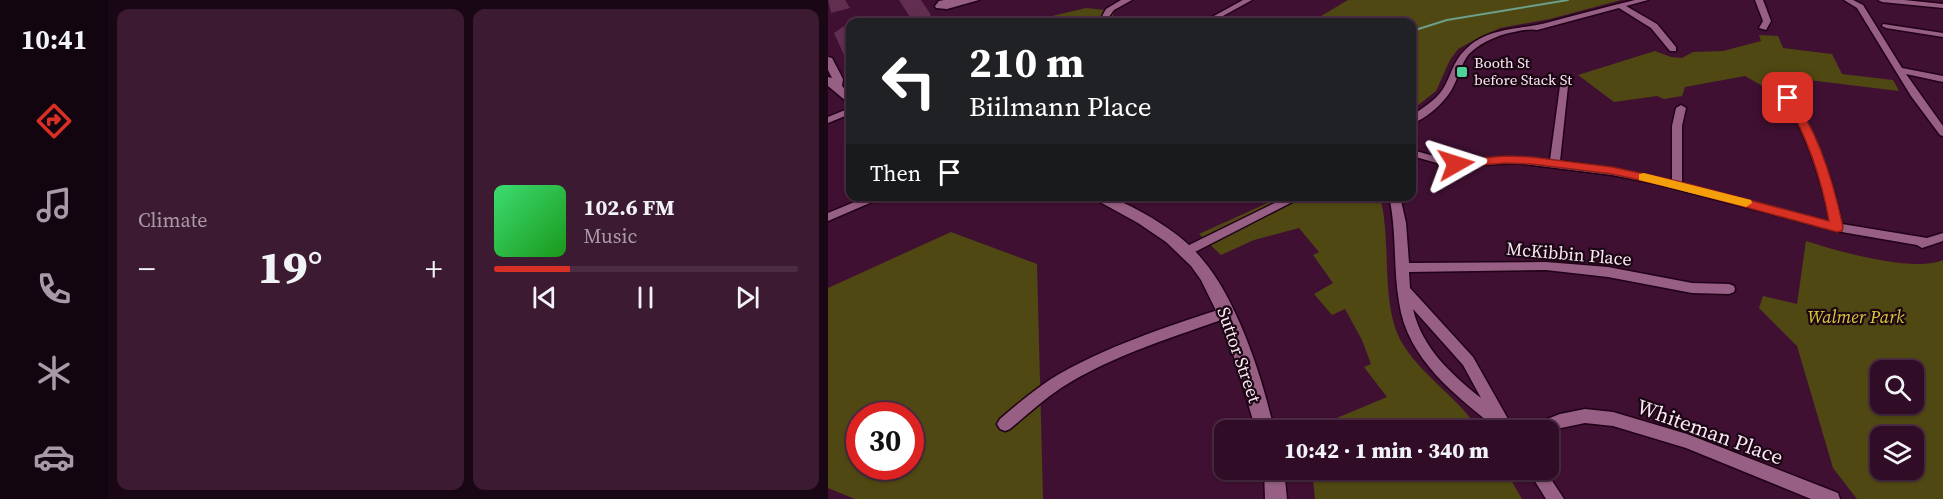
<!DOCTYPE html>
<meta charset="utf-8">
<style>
:root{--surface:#300c26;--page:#3c1a32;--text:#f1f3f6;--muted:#a89ba7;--line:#4b2c43;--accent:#d93025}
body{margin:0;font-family:"Source Serif 4",serif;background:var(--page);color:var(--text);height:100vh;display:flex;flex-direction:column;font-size:22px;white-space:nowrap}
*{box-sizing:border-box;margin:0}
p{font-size:20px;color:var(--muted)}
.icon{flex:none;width:33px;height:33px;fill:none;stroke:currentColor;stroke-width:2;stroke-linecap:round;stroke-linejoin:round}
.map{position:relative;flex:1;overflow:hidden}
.panel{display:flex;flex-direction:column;gap:9px;padding:9px;background:#1a0715;width:720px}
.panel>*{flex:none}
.guide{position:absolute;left:18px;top:18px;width:570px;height:183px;border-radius:12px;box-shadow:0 2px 4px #0004,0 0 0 2px var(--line);background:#202124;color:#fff;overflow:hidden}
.fabs{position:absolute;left:1042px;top:360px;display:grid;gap:12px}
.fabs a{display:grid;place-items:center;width:54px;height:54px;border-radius:12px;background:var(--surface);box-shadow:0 2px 4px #0004,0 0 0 2px var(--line);font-size:30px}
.speed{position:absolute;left:18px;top:402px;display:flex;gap:12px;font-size:30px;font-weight:700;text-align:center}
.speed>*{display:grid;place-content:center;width:78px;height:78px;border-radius:50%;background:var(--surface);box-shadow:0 2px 4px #0004,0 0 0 2px var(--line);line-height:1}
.speed .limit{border:9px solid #d22;background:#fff;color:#111}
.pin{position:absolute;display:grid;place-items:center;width:51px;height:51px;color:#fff;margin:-26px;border-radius:12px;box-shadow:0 3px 9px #0006}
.me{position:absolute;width:66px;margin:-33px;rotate:84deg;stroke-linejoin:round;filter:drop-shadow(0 0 4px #0008)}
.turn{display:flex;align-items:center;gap:21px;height:126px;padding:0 24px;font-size:27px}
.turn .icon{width:78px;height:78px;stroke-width:2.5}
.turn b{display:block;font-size:42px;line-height:51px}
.then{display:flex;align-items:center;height:57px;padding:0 24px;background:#0003;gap:12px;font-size:22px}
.big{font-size:45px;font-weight:800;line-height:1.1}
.panel .widget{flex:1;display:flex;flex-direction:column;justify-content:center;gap:9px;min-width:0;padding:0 21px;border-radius:12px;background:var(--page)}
.song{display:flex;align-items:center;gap:18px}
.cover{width:72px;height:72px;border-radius:9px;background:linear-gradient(135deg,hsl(140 70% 55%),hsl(120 70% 35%))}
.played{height:6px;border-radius:3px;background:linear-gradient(90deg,var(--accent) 25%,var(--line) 25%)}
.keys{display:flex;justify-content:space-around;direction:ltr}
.heat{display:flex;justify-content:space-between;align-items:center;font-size:33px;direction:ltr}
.panel .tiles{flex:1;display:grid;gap:9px;grid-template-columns:repeat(2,1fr)}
.trip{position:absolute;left:386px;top:420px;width:345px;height:60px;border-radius:12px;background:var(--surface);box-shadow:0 2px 4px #0004,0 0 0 2px var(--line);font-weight:800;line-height:60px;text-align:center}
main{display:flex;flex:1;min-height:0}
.dock{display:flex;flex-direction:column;width:108px;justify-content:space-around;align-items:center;background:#13050f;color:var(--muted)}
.dock .icon{width:42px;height:42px}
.dock .selected{color:var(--accent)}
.dock b{font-size:27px;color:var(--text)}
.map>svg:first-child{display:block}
.green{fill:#4f4813;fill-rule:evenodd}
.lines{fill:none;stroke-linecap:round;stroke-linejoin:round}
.stream{stroke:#6ca08a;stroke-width:2}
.building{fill:#612e50}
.minor-casing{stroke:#210117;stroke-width:3}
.tertiary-casing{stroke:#210117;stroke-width:3}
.minor{fill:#975f83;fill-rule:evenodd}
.tertiary{fill:#975f83;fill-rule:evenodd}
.route{fill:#d93025;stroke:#8d1f18;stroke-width:1.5}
.slow{fill:#f59e0b}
.poi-dot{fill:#4dd39a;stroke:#1b0614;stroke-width:2}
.labels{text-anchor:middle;stroke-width:4.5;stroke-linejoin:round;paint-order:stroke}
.far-poi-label{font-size:15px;fill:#fbe8f3;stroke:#1b0614;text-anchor:start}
.street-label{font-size:18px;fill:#fbe8f3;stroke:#1b0614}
.park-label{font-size:18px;font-style:italic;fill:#dbc838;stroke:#1b0614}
.near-street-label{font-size:21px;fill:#fbe8f3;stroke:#1b0614}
</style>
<main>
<nav class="dock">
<b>10:41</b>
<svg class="icon selected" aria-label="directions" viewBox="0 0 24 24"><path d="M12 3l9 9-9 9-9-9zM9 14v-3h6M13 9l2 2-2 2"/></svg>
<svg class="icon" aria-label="music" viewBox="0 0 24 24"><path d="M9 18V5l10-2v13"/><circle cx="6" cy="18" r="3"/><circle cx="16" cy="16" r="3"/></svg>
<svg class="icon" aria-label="phone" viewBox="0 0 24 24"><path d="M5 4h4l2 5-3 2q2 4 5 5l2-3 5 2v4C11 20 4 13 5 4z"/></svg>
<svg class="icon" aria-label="climate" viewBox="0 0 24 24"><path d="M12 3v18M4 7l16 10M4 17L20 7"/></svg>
<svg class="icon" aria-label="car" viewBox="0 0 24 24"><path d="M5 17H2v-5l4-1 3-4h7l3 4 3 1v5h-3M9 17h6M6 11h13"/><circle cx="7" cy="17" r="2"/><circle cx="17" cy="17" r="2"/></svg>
</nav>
<section class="panel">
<div class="tiles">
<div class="widget"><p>Climate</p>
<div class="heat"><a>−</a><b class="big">19°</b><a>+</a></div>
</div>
<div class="widget">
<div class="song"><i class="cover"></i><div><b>102.6 FM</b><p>Music</p></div></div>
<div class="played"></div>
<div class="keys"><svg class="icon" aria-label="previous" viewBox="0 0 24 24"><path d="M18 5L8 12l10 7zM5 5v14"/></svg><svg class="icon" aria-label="pause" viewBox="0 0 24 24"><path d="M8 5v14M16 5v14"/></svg><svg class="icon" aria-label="next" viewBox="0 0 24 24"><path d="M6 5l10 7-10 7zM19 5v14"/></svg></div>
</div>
</div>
</section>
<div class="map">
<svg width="1115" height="499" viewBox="0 0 1115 499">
<rect width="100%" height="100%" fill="#401032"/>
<path class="green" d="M520 0H793L722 19 672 28 652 37 630 49 622 60 608 91 584 110V22H483Z
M258 8 286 11 284 22H199Z
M931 35 950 36 955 48 1004 54 1014 74 1065 80 1071 91 964 78 968 91 952 87 938 88 917 76 857 87 854 96 836 99 829 96 786 102 750 75 827 51 843 57 854 58 865 52 895 51 933 41Z
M453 197H552C564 241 552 302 573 341 593 376 630 397 651 430H480L559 397 536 367 543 364 534 340 517 309 504 315 486 294 505 283 485 255 491 252 471 228 426 240 393 255 371 234Z
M123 232 209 264 215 499H27L0 488V288ZM32 416H82V466H32Z
M978 241C1009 251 1085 273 1115 260V499H1029L1005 468 969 346 931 308 935 296 969 304ZM1086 370V404H1053V370ZM1086 436V470H1053V436Z
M484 470H677L694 499H487Z"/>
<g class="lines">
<path class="stream" d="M584 31 619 20 740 0"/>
</g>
<path class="building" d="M0 0H17L22 8 3 13Z
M71 0H93L103 15 99 18 102 22H85Z
M22 22V68L6 33Z"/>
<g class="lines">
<g class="minor-casing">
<path id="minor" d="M116 0H151L119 9 108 8 107 6 111 1Z
M293 0H304L286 10 277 22H271L278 9Z
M415 0H424L384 22H375Z
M807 0H820L798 6 829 24 848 47V51H842L823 28 791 8 709 30C700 28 687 32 677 34 664 38 651 44 641 54 633 64 631 76 625 87 618 101 599 119 584 123V116C594 108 607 101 615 89 623 76 625 61 637 50 659 27 690 30 718 23 748 15 777 7 807 0Z
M927 0H935L943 21 938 30 931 28 935 21Z
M1016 0H1025L1035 5 1074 68 1115 76V82L1078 74 1115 126V136L1112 135 1083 96 1029 8Z
M1050 0H1076L1115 4V8L1054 2Z
M1055 24 1115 33V37L1058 28 1054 26Z
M736 83 740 86 732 161 784 168 844 181V126L848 108 853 105 858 108 854 126V184L1002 222C993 178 980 135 955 98L957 96H963C990 135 1004 179 1014 224L1099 238 1115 233V241L1094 248 1089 245 1008 231 829 184 784 175 688 163 651 165 644 168 616 165 584 156V150L617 159 637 161 676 157 722 160 732 86Z
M22 108V114L0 123V117Z
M41 196H58L0 221V213Z
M461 196H476L361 255H353L351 252 353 249Z
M561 196H572L578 223 581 263 718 262 780 267 864 283 901 284 906 286 907 289 906 292 901 294 864 293 780 277 718 270 581 272 582 288 645 357 684 426 682 430H670C628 395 579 360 571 302 565 267 569 232 561 196ZM585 309 635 365 653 398C623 374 594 348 585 309Z
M399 307 404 308 406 312 404 316C347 337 284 355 233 388 215 400 199 415 182 429L177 431 172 429 169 424 172 419C188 405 205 391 223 379 273 348 343 325 399 307Z
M757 409 785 412 859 434 1010 493 1012 499H983L858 448 785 426 757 423 733 428 720 433V430H701L704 425 732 414Z
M700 470H717L736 499H718Z"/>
</g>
<g class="tertiary-casing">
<path id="tertiary" d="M0 57 4 58 15 79 14 86 22 94V102L18 101 0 86V77L4 78 0 70Z
M261 196C285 196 297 203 317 214 338 226 359 240 374 259 409 299 435 379 446 430H428L398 331 373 280 363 266 338 242 310 223Z
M436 470H456L459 499H437Z"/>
</g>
<use href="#minor" class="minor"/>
<use href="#tertiary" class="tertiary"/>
</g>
<path class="route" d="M960 95 963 96C990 130 1006 185 1015 227L1014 231 1009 232 848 188 784 174 703 164 678 163 628 167 622 164 628 160 678 156 703 157 784 167 849 181 1001 221C994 181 978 131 955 98Z"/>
<path class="slow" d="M816 173 923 200 924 203 918 207 811 180V174Z"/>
<rect class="poi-dot" x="628" y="66" width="12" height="12" rx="3"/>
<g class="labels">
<g class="far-poi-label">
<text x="646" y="68">Booth St<tspan x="646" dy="17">before Stack St</tspan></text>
</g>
<g class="street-label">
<text transform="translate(741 254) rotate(5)" y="6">McKibbin Place</text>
<text transform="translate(411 355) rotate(71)" y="6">Suttor Street</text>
</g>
<g class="park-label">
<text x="1028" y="323">Walmer Park</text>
</g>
<g class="near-street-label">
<text transform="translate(882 432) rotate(20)" y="7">Whiteman Place</text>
</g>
</g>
</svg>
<div class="fabs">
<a><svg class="icon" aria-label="search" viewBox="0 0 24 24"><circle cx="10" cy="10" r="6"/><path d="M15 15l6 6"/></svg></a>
<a><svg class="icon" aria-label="layers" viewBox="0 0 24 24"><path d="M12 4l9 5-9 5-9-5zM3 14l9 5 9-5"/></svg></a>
</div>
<div class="speed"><div class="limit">30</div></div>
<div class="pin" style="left:960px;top:98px;background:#d93025"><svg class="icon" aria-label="arrive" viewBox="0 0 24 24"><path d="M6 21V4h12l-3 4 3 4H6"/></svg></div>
<svg class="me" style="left:628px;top:164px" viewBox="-20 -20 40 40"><path d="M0-17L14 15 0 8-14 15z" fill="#d93025" stroke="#fff" stroke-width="4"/></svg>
<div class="trip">10:42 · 1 min · 340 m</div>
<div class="guide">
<div class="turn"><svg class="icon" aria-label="left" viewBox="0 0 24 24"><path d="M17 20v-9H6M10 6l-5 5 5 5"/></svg><div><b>210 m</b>Biilmann Place</div></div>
<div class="then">Then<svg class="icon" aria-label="arrive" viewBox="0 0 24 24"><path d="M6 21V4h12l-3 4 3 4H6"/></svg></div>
</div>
</div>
</main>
